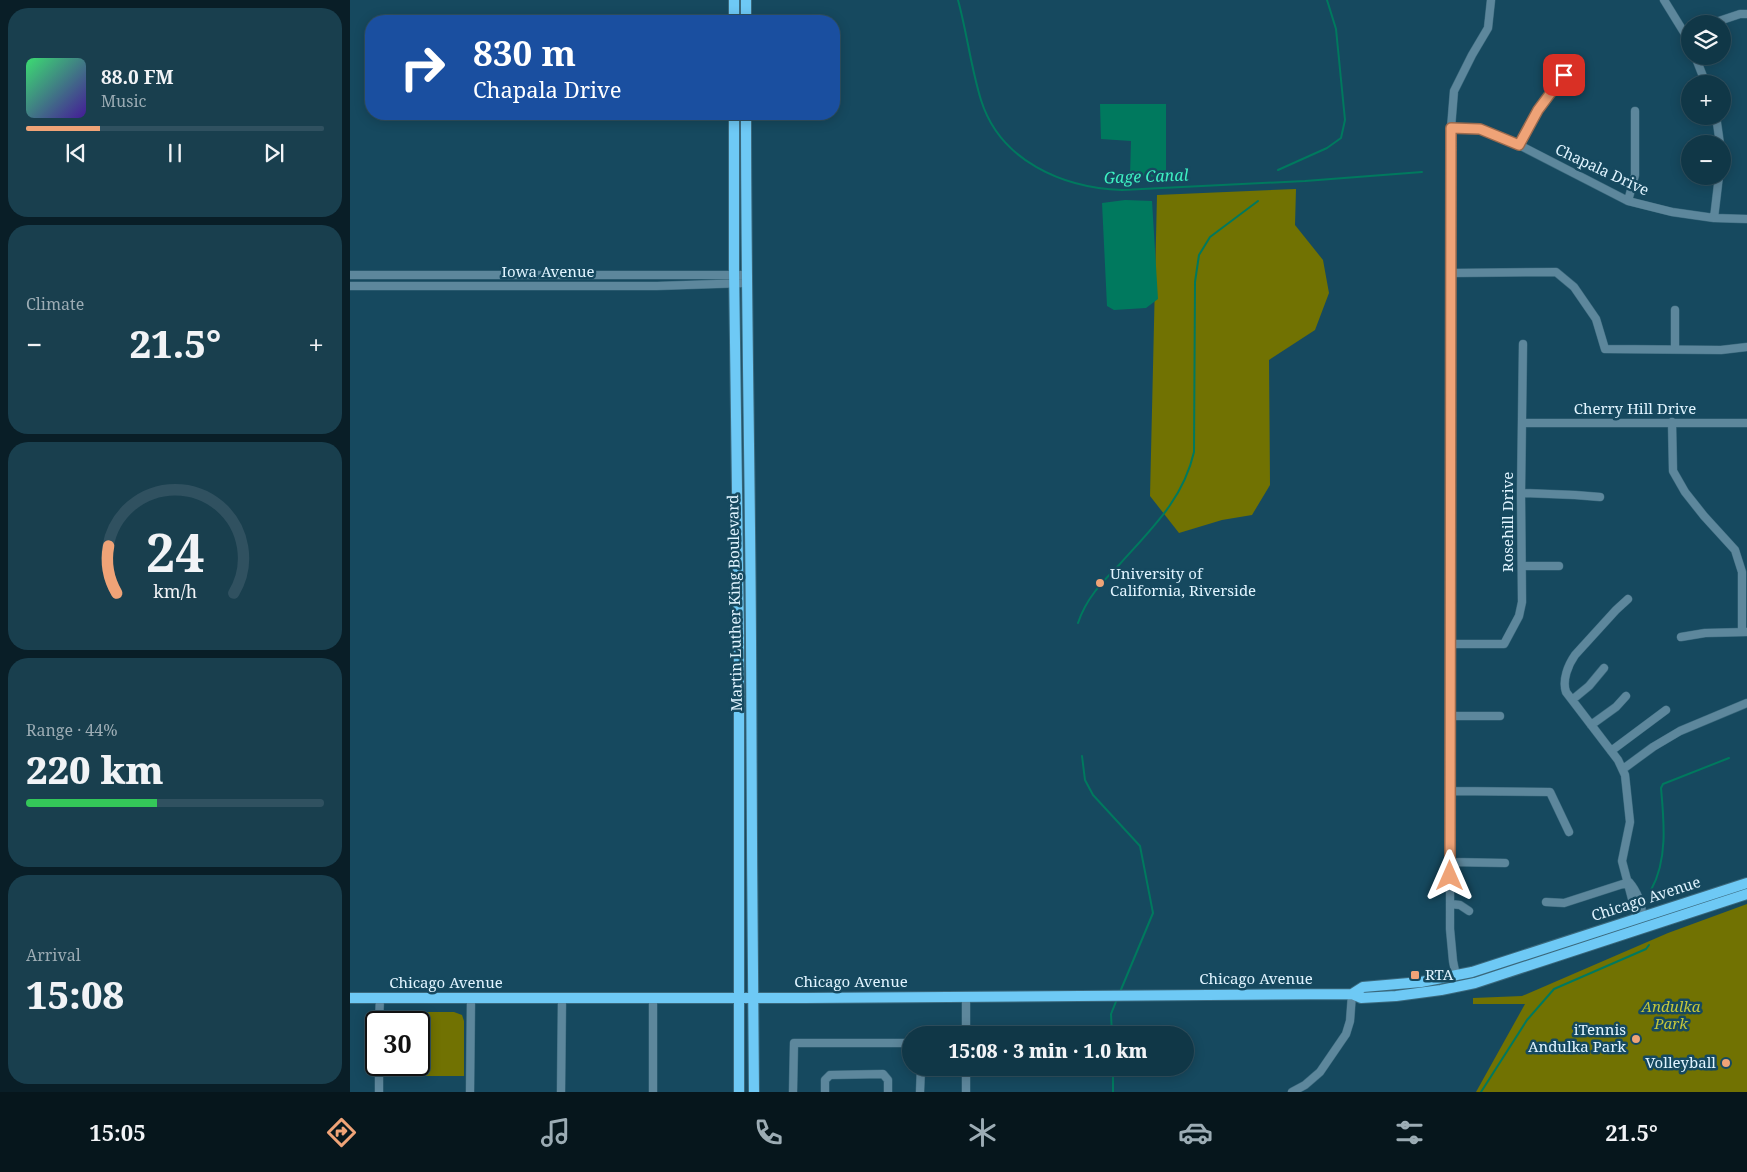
<!DOCTYPE html>
<meta charset="utf-8">
<style>
:root{--surface:#103747;--page:#193f4e;--text:#f1f3f6;--muted:#9cacb4;--line:#305160;--accent:#efa377}
body{margin:0;font-family:"Noto Serif",serif;background:var(--page);color:var(--text);height:100vh;display:flex;flex-direction:column;font-size:19px;white-space:nowrap}
*{box-sizing:border-box;margin:0}
p{font-size:16px;color:var(--muted)}
.icon{flex:none;width:28px;height:28px;fill:none;stroke:currentColor;stroke-width:2;stroke-linecap:round;stroke-linejoin:round}
.map{position:relative;flex:1;overflow:hidden}
.side{display:flex;flex-direction:column;gap:8px;padding:8px;background:#091e27;width:350px}
.side>*{flex:none}
.top-card{position:absolute;left:15px;top:15px;width:475px;height:105px;border-radius:20px;box-shadow:0 2px 12px #0003,0 0 0 1px var(--line);background:#1a4fa0;color:#fff;overflow:hidden}
.controls{position:absolute;left:1331px;top:15px;display:grid;gap:10px}
.controls a{display:grid;place-items:center;width:50px;height:50px;border-radius:50%;background:var(--surface);box-shadow:0 2px 12px #0003,0 0 0 1px var(--line);font-size:25px}
.speed{position:absolute;left:15px;top:1011px;display:flex;gap:10px;font-size:25px;font-weight:700;text-align:center}
.speed>*{display:grid;place-content:center;width:65px;height:65px;border-radius:50%;background:var(--surface);box-shadow:0 2px 12px #0003,0 0 0 1px var(--line);line-height:1}
.speed .limit{border:2px solid #111;border-radius:8px;background:#fff;color:#111}
.pin{position:absolute;display:grid;place-items:center;width:42px;height:42px;color:#fff;margin:-21px;border-radius:10px;box-shadow:0 2px 8px #0006}
.me{position:absolute;width:55px;margin:-28px;rotate:0deg;stroke-linejoin:round;filter:drop-shadow(0 0 4px #0008)}
.turn{display:flex;align-items:center;gap:18px;height:105px;padding:0 25px;font-size:22px}
.turn .icon{width:65px;height:65px;stroke-width:2.5}
.turn b{display:block;font-size:35px;line-height:42px}
.big{font-size:38px;font-weight:800;line-height:1.1}
.side .tile{flex:1;display:flex;flex-direction:column;justify-content:center;gap:8px;min-width:0;padding:0 18px;border-radius:20px;background:var(--page)}
.side .dial{align-items:center;gap:0}
.dial svg{height:130px;overflow:visible;fill:none;stroke:var(--line);stroke-width:7;stroke-linecap:round;text-anchor:middle}
.dial text{fill:var(--text);stroke:none}
.song{display:flex;align-items:center;gap:15px}
.cover{width:60px;height:60px;border-radius:8px;background:linear-gradient(135deg,hsl(140 70% 55%),hsl(260 70% 35%))}
.played{height:5px;border-radius:2px;background:linear-gradient(90deg,var(--accent) 25%,var(--line) 25%)}
.keys{display:flex;justify-content:space-around;direction:ltr}
.heat{display:flex;justify-content:space-between;align-items:center;font-size:28px;direction:ltr}
.charge{height:8px;border-radius:4px;background:linear-gradient(90deg,#34c759 44%,var(--line) 0)}
.trip{position:absolute;left:552px;top:1026px;width:292px;height:50px;border-radius:25px;background:var(--surface);box-shadow:0 2px 12px #0003,0 0 0 1px var(--line);font-weight:800;line-height:50px;text-align:center}
.menu{display:flex;height:80px;justify-content:space-around;align-items:center;background:#06161c;color:var(--muted)}
.menu .icon{width:35px;height:35px}
.menu .selected{color:var(--accent)}
.menu b{font-size:22px;color:var(--text)}
main{display:flex;flex:1;min-height:0}
.map>svg:first-child{display:block}
.green{fill:#717202}
.water{fill:#00795e}
.lines{fill:none;stroke-linecap:round;stroke-linejoin:round}
.stream{stroke:#00795e;stroke-width:2}
.minor-casing{stroke:#3a687c;stroke-width:9}
.major-casing{stroke:#3a687c;stroke-width:12}
.minor{stroke:#5d879c;stroke-width:8}
.major{stroke:#6ec9f5;stroke-width:10}
.route-casing{stroke:#9b6a4d;stroke-width:12}
.route{stroke:#efa377;stroke-width:9}
.poi-dot{fill:#efa377;stroke:#16495f;stroke-width:2}
.labels{text-anchor:middle;stroke-width:5;stroke-linejoin:round;paint-order:stroke}
.street-label{font-size:15px;fill:#e0f4ff;stroke:#16495f}
.poi-label{font-size:15px;fill:#e0f4ff;stroke:#16495f;text-anchor:start}
.park-label{font-size:15px;font-style:italic;fill:#c4c73c;stroke:#16495f}
.water-label{font-size:16px;font-style:italic;fill:#3df1c2;stroke:#16495f}
</style>
<main>
<section class="side">
<div class="tile">
<div class="song"><i class="cover"></i><div><b>88.0 FM</b><p>Music</p></div></div>
<div class="played"></div>
<div class="keys"><svg class="icon" aria-label="previous" viewBox="0 0 24 24"><path d="M18 5L8 12l10 7zM5 5v14"/></svg><svg class="icon" aria-label="pause" viewBox="0 0 24 24"><path d="M8 5v14M16 5v14"/></svg><svg class="icon" aria-label="next" viewBox="0 0 24 24"><path d="M6 5l10 7-10 7zM19 5v14"/></svg></div>
</div>
<div class="tile"><p>Climate</p>
<div class="heat"><a>−</a><b class="big">21.5°</b><a>+</a></div>
</div>
<div class="tile dial"><svg viewBox="0 0 100 80">
<path d="M14 69A42 42 0 1 1 86 69"/>
<path d="M14 69A42 42 0 0 1 9 40" stroke="#efa377"/>
<text x="50" y="56" font-size="32" font-weight="700">24</text>
<text x="50" y="72" font-size="11">km/h</text>
</svg></div>
<div class="tile"><p>Range · 44%</p><b class="big">220 km</b><div class="charge"></div></div>
<div class="tile"><p>Arrival</p><b class="big">15:08</b></div>
</section>
<div class="map">
<svg width="1397" height="1092" viewBox="0 0 1397 1092">
<rect width="100%" height="100%" fill="#16495f"/>
<path class="green" d="M946 189 945 225 973 260 979 293 965 330 919 360 920 485 902 515 872 520 829 533 800 496 807 195Z
M1397 904V1092H1126L1175 1004H1123V998L1172 996 1318 933Z
M44 1012H104L112 1015 114 1021V1076H38V1065H69V1022H36V1020Z"/>
<path class="water" d="M750 104H816V177L780 176 781 141 751 139Z
M775 200 802 201 808 299 796 308 764 310 757 306 752 203Z"/>
<g class="lines">
<path class="stream" d="M608 0C617 33 621 68 631 100 650 161 713 188 772 190L955 181 1072 172
M928 170 977 148 991 138 995 120 986 29 977 0
M728 623C736 599 751 583 769 565 801 529 833 500 844 452L845 282 849 255 860 237 908 201
M732 756 735 780 743 795 790 846 803 913 770 992
M1301 890C1318 860 1314 821 1311 788L1313 784 1379 758
M762 1035 761 1014 767 999
M763 1068V1092
M1131 1092 1177 1020 1204 989 1296 949 1299 945"/>
<g class="minor-casing">
<path id="minor" d="M1314 0 1335 34 1340 45
M1360 24 1390 14H1397
M1345 56 1356 84
M1366 116 1370 144
M1101 128 1129 129 1169 145 1278 201 1322 212 1364 218 1397 219
M1169 145C1182 116 1200 90 1222 67
M1278 201 1285 175V111
M1364 218 1369 176
M1101 273 1206 272 1224 287 1246 319 1255 349 1371 350 1397 347
M0 275H396
M0 286H307L396 283
M1325 310V349
M1322 422 1323 471 1335 492 1354 516 1385 550 1392 572V632
M1172 423H1397
M1171 493 1225 495 1250 497
M1172 566H1209
M1278 599 1266 610 1225 655C1218 665 1212 680 1216 692L1268 760 1275 775 1280 822 1272 861 1286 914 1291 917
M1331 637 1355 633 1397 632
M1101 644H1154L1169 616 1172 602 1171 493 1173 344
M1222 700 1239 686 1254 668
M1101 716H1150
M1241 725 1266 707 1276 696
M1261 751 1316 710
M1273 769 1303 747 1330 731 1397 703
M1100 791 1200 792 1219 832
M1100 862 1155 863
M1279 882C1286 890 1294 906 1291 917
M1196 902 1214 903 1279 882
M1100 904 1110 905 1119 911
M1106 976 1103 961 1100 929 1101 128 1104 91 1122 55 1138 28 1141 0
M29 1022 30 998
M616 1035V996
M616 1070 673 1071
M29 1092V1065
M120 1092 121 998
M211 1092 212 998
M303 1092V997
M443 1092 444 1043H561
M475 1092V1080L480 1075 533 1074 538 1080V1092
M570 1092 571 1068
M616 1092V1068
M942 1092 955 1085 970 1072 996 1034 1000 1021 1002 994"/>
</g>
<g class="major-casing">
<path id="major" d="M396 0V21
M384 21V0
M384 114V268L389 638V1092
M396 114C396 289 400 464 401 640 402 791 402 941 404 1092
M1002 994 1013 987 1071 982 1122 972 1397 883
M0 998H456L1002 994 1011 998 1046 996 1091 990 1125 983 1397 894"/>
</g>
<use href="#minor" class="minor"/>
<use href="#major" class="major"/>
</g>
<g class="lines">
<g class="route-casing">
<path id="route" d="M1100 876 1101 128 1130 129 1169 145 1188 110 1214 75"/>
</g>
<use href="#route" class="route"/>
</g>
<g class="poi-dot">
<circle cx="750" cy="583" r="5"/>
<rect x="1060" y="970" width="10" height="10" rx="2.5"/>
<circle cx="1286" cy="1039" r="5"/>
<circle cx="1376" cy="1063" r="5"/>
</g>
<g class="labels">
<g class="street-label">
<text transform="translate(1252 170) rotate(25)" y="5">Chapala Drive</text>
<text x="198" y="277">Iowa Avenue</text>
<text x="1285" y="414">Cherry Hill Drive</text>
<text transform="translate(1158 522) rotate(-90)" y="5">Rosehill Drive</text>
<text transform="translate(385 603) rotate(-91)" y="5">Martin Luther King Boulevard</text>
<text transform="translate(1296 899) rotate(-18)" y="5">Chicago Avenue</text>
<text x="906" y="984">Chicago Avenue</text>
<text x="501" y="987">Chicago Avenue</text>
<text x="96" y="988">Chicago Avenue</text>
</g>
<g class="poi-label">
<text x="760" y="579">University of<tspan x="760" dy="17">California, Riverside</tspan></text>
<text x="1075" y="980">RTA</text>
<text x="1276" y="1035" text-anchor="end">iTennis<tspan x="1276" dy="17">Andulka Park</tspan></text>
<text x="1366" y="1068" text-anchor="end">Volleyball</text>
</g>
<g class="park-label">
<text x="1321" y="1012">Andulka<tspan x="1321" dy="17">Park</tspan></text>
</g>
<g class="water-label">
<text transform="translate(796 176) rotate(-2)" y="6">Gage Canal</text>
</g>
</g>
</svg>
<div class="controls">
<a><svg class="icon" aria-label="layers" viewBox="0 0 24 24"><path d="M12 4l9 5-9 5-9-5zM3 14l9 5 9-5"/></svg></a>
<a>+</a>
<a>−</a>
</div>
<div class="speed"><div class="limit">30</div></div>
<div class="pin" style="left:1214px;top:75px;background:#d93025"><svg class="icon" aria-label="arrive" viewBox="0 0 24 24"><path d="M6 21V4h12l-3 4 3 4H6"/></svg></div>
<svg class="me" style="left:1100px;top:876px" viewBox="-20 -20 40 40"><path d="M0-17L14 15 0 8-14 15z" fill="#efa377" stroke="#fff" stroke-width="4"/></svg>
<div class="trip">15:08 · 3 min · 1.0 km</div>
<div class="top-card">
<div class="turn"><svg class="icon" aria-label="right" viewBox="0 0 24 24"><path d="M7 20v-9h11M14 6l5 5-5 5"/></svg><div><b>830 m</b>Chapala Drive</div></div>
</div>
</div>
</main>
<nav class="menu">
<b>15:05</b>
<svg class="icon selected" aria-label="directions" viewBox="0 0 24 24"><path d="M12 3l9 9-9 9-9-9zM9 14v-3h6M13 9l2 2-2 2"/></svg>
<svg class="icon" aria-label="music" viewBox="0 0 24 24"><path d="M9 18V5l10-2v13"/><circle cx="6" cy="18" r="3"/><circle cx="16" cy="16" r="3"/></svg>
<svg class="icon" aria-label="phone" viewBox="0 0 24 24"><path d="M5 4h4l2 5-3 2q2 4 5 5l2-3 5 2v4C11 20 4 13 5 4z"/></svg>
<svg class="icon" aria-label="climate" viewBox="0 0 24 24"><path d="M12 3v18M4 7l16 10M4 17L20 7"/></svg>
<svg class="icon" aria-label="car" viewBox="0 0 24 24"><path d="M5 17H2v-5l4-1 3-4h7l3 4 3 1v5h-3M9 17h6M6 11h13"/><circle cx="7" cy="17" r="2"/><circle cx="17" cy="17" r="2"/></svg>
<svg class="icon" aria-label="filters" viewBox="0 0 24 24"><path d="M4 7h16M4 17h16"/><circle cx="9" cy="7" r="2"/><circle cx="15" cy="17" r="2"/></svg>
<b>21.5°</b>
</nav>
